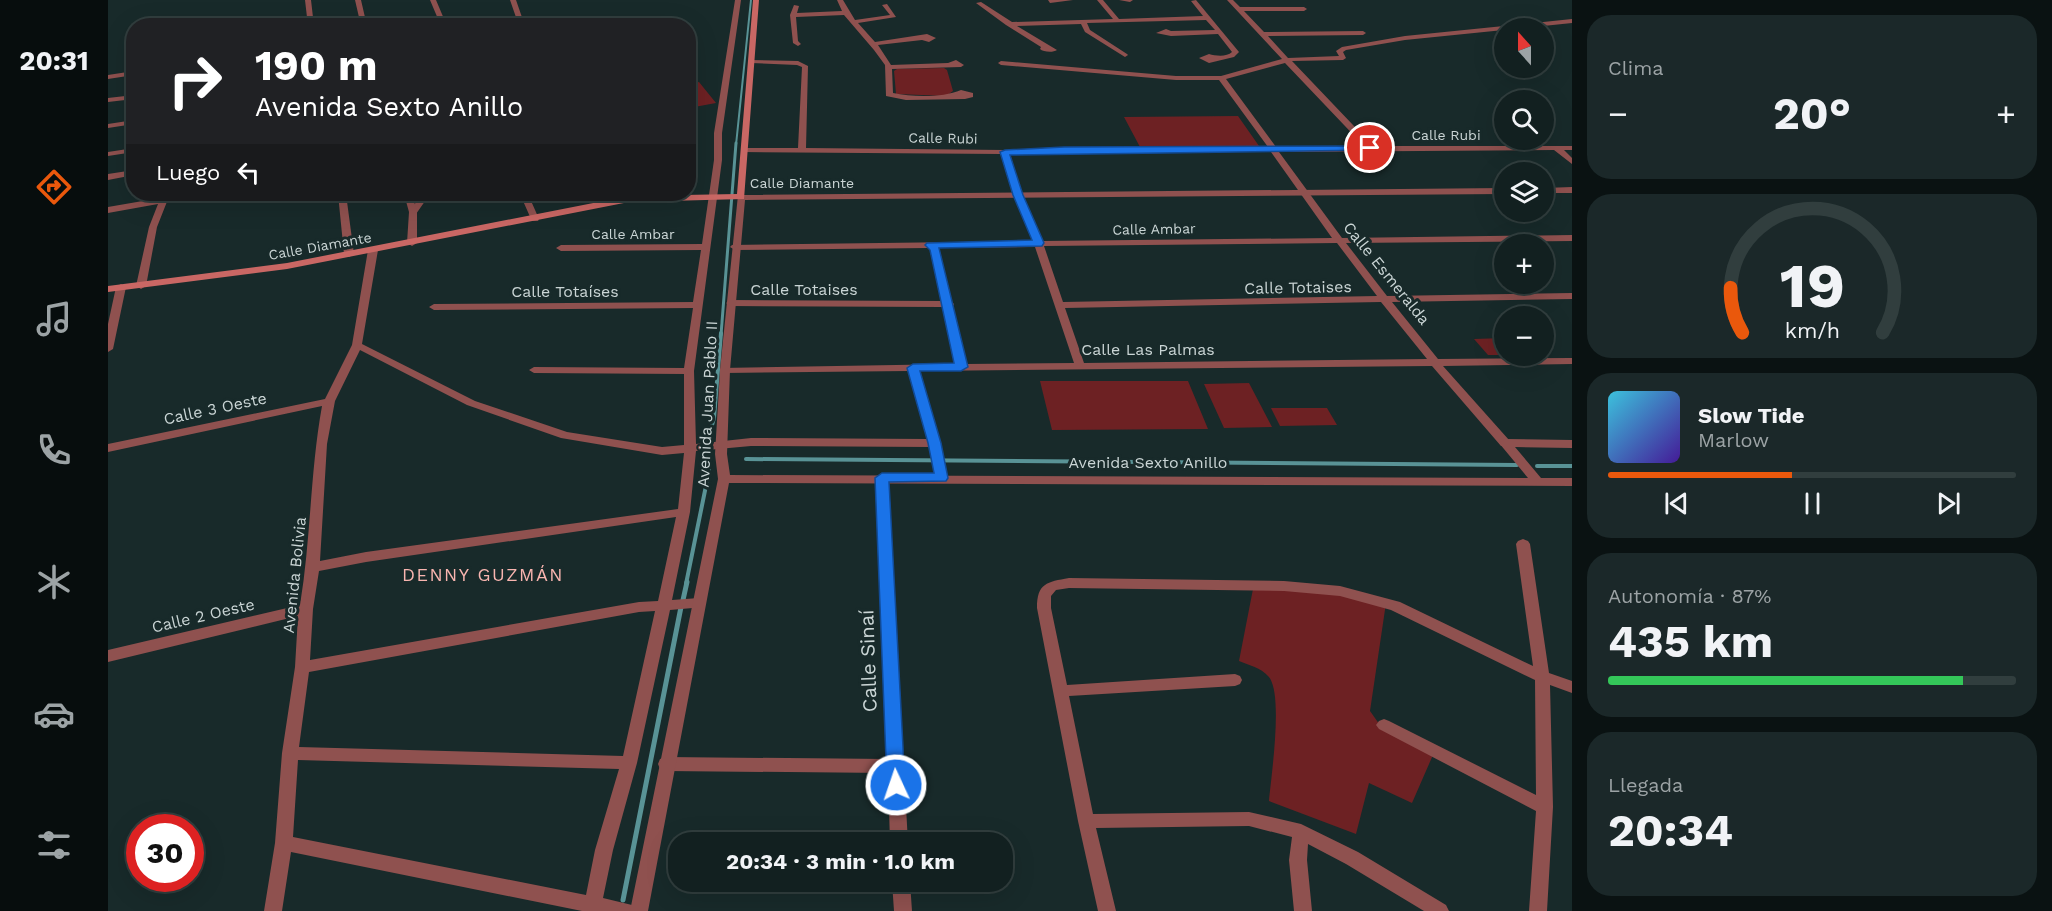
<!DOCTYPE html>
<html lang="es">
<meta charset="utf-8">
<style>
:root{--surface:#122020;--page:#1b2829;--text:#f1f3f6;--muted:#9ca3a5;--line:#313e3e;--accent:#ea580c}
body{margin:0;font-family:"Work Sans",sans-serif;background:var(--page);color:var(--text);height:100vh;display:flex;flex-direction:column;font-size:22px;white-space:nowrap}
*{box-sizing:border-box;margin:0}
p{font-size:20px;color:var(--muted)}
.icon{flex:none;width:33px;height:33px;fill:none;stroke:currentColor;stroke-width:2;stroke-linecap:round;stroke-linejoin:round}
.map{position:relative;flex:1;overflow:hidden}
.panel{display:flex;flex-direction:column;gap:15px;padding:15px;background:#0a1212;width:480px}
.panel>*{flex:none}
.banner{position:absolute;left:18px;top:18px;width:570px;height:183px;border-radius:24px;box-shadow:0 6px 24px #0002,0 0 0 2px var(--line);background:#202124;color:#fff;overflow:hidden}
.needle{width:39px;rotate:339deg}
.tools{position:absolute;left:1386px;top:18px;display:grid;gap:12px}
.tools a{display:grid;place-items:center;width:60px;height:60px;border-radius:50%;background:var(--surface);box-shadow:0 6px 24px #0002,0 0 0 2px var(--line);font-size:30px}
.speed{position:absolute;left:18px;top:814px;display:flex;gap:12px;font-size:30px;font-weight:700;text-align:center}
.speed>*{display:grid;place-content:center;width:78px;height:78px;border-radius:50%;background:var(--surface);box-shadow:0 6px 24px #0002,0 0 0 2px var(--line);line-height:1}
.speed .limit{border:9px solid #d22;background:#fff;color:#111}
.pin{position:absolute;display:grid;place-items:center;width:51px;height:51px;color:#fff;margin:-26px;border:3px solid #fff;border-radius:50%;box-shadow:0 2px 6px #0007}
.me{position:absolute;width:66px;margin:-33px;rotate:357deg;stroke-linejoin:round;filter:drop-shadow(0 0 4px #0008)}
.turn{display:flex;align-items:center;gap:21px;height:126px;padding:0 30px;font-size:27px}
.turn .icon{width:78px;height:78px;stroke-width:2.5}
.turn b{display:block;font-size:42px;line-height:51px}
.then{display:flex;align-items:center;height:57px;padding:0 30px;background:#0003;gap:12px;font-size:22px}
.big{font-size:45px;font-weight:700;line-height:1.1}
.panel .tile{flex:1;display:flex;flex-direction:column;justify-content:center;gap:9px;min-width:0;padding:0 21px;border-radius:24px;background:var(--page)}
.panel .dial{align-items:center;gap:0}
.dial svg{height:156px;overflow:visible;fill:none;stroke:var(--line);stroke-width:7;stroke-linecap:round;text-anchor:middle}
.dial text{fill:var(--text);stroke:none}
.song{display:flex;align-items:center;gap:18px}
.cover{width:72px;height:72px;border-radius:9px;background:linear-gradient(135deg,hsl(190 70% 55%),hsl(260 70% 35%))}
.played{height:6px;border-radius:3px;background:linear-gradient(90deg,var(--accent) 45%,var(--line) 45%)}
.keys{display:flex;justify-content:space-around;direction:ltr}
.heat{display:flex;justify-content:space-between;align-items:center;font-size:33px;direction:ltr}
.charge{height:9px;border-radius:4px;background:linear-gradient(90deg,#34c759 87%,var(--line) 0)}
.trip{position:absolute;left:560px;top:832px;width:345px;height:60px;border-radius:24px;background:var(--surface);box-shadow:0 6px 24px #0002,0 0 0 2px var(--line);font-weight:700;line-height:60px;text-align:center}
main{display:flex;flex:1;min-height:0}
.tab-bar{display:flex;flex-direction:column;width:108px;justify-content:space-around;align-items:center;background:#070d0d;color:var(--muted)}
.tab-bar .icon{width:42px;height:42px}
.tab-bar .selected{color:var(--accent)}
.tab-bar b{font-size:27px;color:var(--text)}
.map>svg:first-child{display:block}
.green{fill:#6d2123}
.lines{fill:none;stroke-linecap:round;stroke-linejoin:round}
.stream-far3{stroke:#599396;stroke-width:2}
.stream-far2{stroke:#599396;stroke-width:3}
.stream-far1{stroke:#599396;stroke-width:4}
.stream{stroke:#599396;stroke-width:5}
.minor{fill:#8f514f;fill-rule:evenodd}
.tertiary{fill:#8f514f;fill-rule:evenodd}
.secondary{fill:#c96764;fill-rule:evenodd}
.route{fill:#1a73e8;stroke:#114b97;stroke-width:1.5}
.labels{text-anchor:middle;stroke-width:6;stroke-linejoin:round;paint-order:stroke}
.far-street-label{font-size:14px;fill:#cad5d5;stroke:#182a2a}
.street-label{font-size:16px;fill:#cad5d5;stroke:#182a2a}
.neighbourhood-label{font-size:18px;letter-spacing:1.5px;fill:#f9b5b0;stroke:#182a2a}
.near-street-label{font-size:20px;fill:#cad5d5;stroke:#182a2a}
</style>
<main>
<nav class="tab-bar">
<b>20:31</b>
<svg class="icon selected" aria-label="directions" viewBox="0 0 24 24"><path d="M12 3l9 9-9 9-9-9zM9 14v-3h6M13 9l2 2-2 2"/></svg>
<svg class="icon" aria-label="music" viewBox="0 0 24 24"><path d="M9 18V5l10-2v13"/><circle cx="6" cy="18" r="3"/><circle cx="16" cy="16" r="3"/></svg>
<svg class="icon" aria-label="phone" viewBox="0 0 24 24"><path d="M5 4h4l2 5-3 2q2 4 5 5l2-3 5 2v4C11 20 4 13 5 4z"/></svg>
<svg class="icon" aria-label="climate" viewBox="0 0 24 24"><path d="M12 3v18M4 7l16 10M4 17L20 7"/></svg>
<svg class="icon" aria-label="car" viewBox="0 0 24 24"><path d="M5 17H2v-5l4-1 3-4h7l3 4 3 1v5h-3M9 17h6M6 11h13"/><circle cx="7" cy="17" r="2"/><circle cx="17" cy="17" r="2"/></svg>
<svg class="icon" aria-label="filters" viewBox="0 0 24 24"><path d="M4 7h16M4 17h16"/><circle cx="9" cy="7" r="2"/><circle cx="15" cy="17" r="2"/></svg>
</nav>
<div class="map">
<svg width="1464" height="911" viewBox="0 0 1464 911">
<rect width="100%" height="100%" fill="#182a2a"/>
<path class="green" d="M836 68 839 70 845 91 838 96 788 94 786 71 789 69Z
M591 82 608 103 581 108V84Z
M1130 116 1151 146 1032 147 1016 117Z
M1396 338V355H1380L1366 339Z
M932 381H1080L1100 429 944 430Z
M1141 383 1164 427 1116 428 1096 384Z
M1163 408H1219L1229 425 1172 426Z
M1145 589H1198L1278 603 1262 711 1274 728 1328 748 1304 803 1261 783 1248 834 1161 801C1163 777 1176 691 1160 676 1153 668 1141 665 1131 661Z"/>
<g class="lines">
<path class="stream-far3" d="M628 145 643 0"/>
<path class="stream-far2" d="M613 335 628 143"/>
<path class="stream-far1" d="M600 439 606 418 613 333
M638 459 1409 465
M1429 466H1464
M578 584 601 471V457"/>
<path class="stream" d="M575 600 579 582
M515 900 573 607"/>
<path class="minor" d="M197 0H203L206 26H200Z
M322 0H328L339 26H333Z
M402 0H408L417 26H411Z
M627 0H633L614 133V160L586 371 588 444 643 438 820 439 801 371 617 373 613 372 612 370 613 368 847 364 835 307 623 306 618 303 623 300 833 301 823 250 820 248 627 250 622 247 624 245 925 241 906 195 894 154 634 152V148H690L694 67 689 65 643 63 640 61 641 60 690 61 700 66 698 148 897 150 1160 147 1111 80H1068L893 65 890 63 893 61 1068 76H1113L1174 59 1119 0H1125L1132 7H1196L1199 9 1196 11H1136L1156 32 1255 31 1258 33 1255 35 1160 36 1180 58 1231 56 1228 51 1234 47 1297 36 1464 19V23L1297 40 1238 50 1235 52 1238 58 1235 60 1184 61 1265 146H1464V150H1456L1464 158V164L1446 150 1171 152 1234 238 1464 235V241L1238 243 1279 296 1464 293V299L1284 302 1330 359 1464 358V364L1335 366 1401 440 1403 443 1401 446H1393L1324 366 811 371 833 443 839 478 833 482 827 478 822 447 643 446 588 451 582 512 564 600 591 598 596 599 598 603 596 607 562 610 529 763 505 850 495 898 524 905 527 911H474L183 852 174 911H156L167 843 174 753 187 667 190 616 0 662V650L192 605C203 539 202 472 214 406L0 452V444L217 399 244 345 260 250 265 247 270 250 254 344 367 401 459 432 554 447 576 445V374L426 373 421 370 426 367 576 368 585 308 326 310 321 307 326 304 585 302 593 250 453 251 448 248 453 245 594 244 606 160V133ZM1177 63 1256 146 1168 147 1118 79ZM956 152H1163L1224 238 934 241 914 195 902 154ZM1229 243 1269 296 955 302 936 246ZM927 247 966 363 858 364 845 306 846 304 844 302 831 248ZM1273 302 1319 359 976 363 957 308ZM252 350 359 405 453 438 554 455 576 453 570 509 258 552 212 561 219 444 227 401ZM568 517 550 601 531 602 202 660 205 609 211 571 258 562ZM547 611 515 756 191 747 201 672 531 612ZM190 760 511 769 487 850 478 895 185 837Z
M729 0H735L747 20 782 15 774 5 779 4 788 17 750 23 767 42 819 34 828 38 821 42 814 40 770 45 783 65 840 63 848 60 856 65 853 67 784 69 785 93C805 97 834 98 853 90L865 93V97L857 99 798 100 778 96 777 65 766 50 736 15 688 17 690 41 693 44 690 46 685 43 682 15 686 5 691 6 689 13 734 11Z
M940 0H965L942 3Z
M989 0H995L1011 19 1095 16 1083 1 1088 0 1131 52 1126 57 1101 63 1091 58 1101 54C1108 56 1119 57 1124 52L1110 34 1063 36 1048 33 1058 29 1063 31 1107 30 1098 20 979 23 982 30 1019 54 1020 55 1017 57 977 32 973 24 909 26 949 50C945 53 935 52 932 49L933 47 898 25 868 3 873 2 904 22 1005 19Z
M1011 0H1025L1022 2Z
M26 71V75L0 79V75Z
M26 95V99L0 102V98Z
M26 120V124L0 128V124Z
M26 148V152L0 156V152Z
M26 170V175L0 180V174Z
M54 194H62L49 227 38 286 33 289 28 286 41 227 50 204 0 213V207L52 198Z
M230 194H238L246 254 241 257 236 254Z
M314 194H322L308 214H302L301 212Z
M412 194H420L431 219 430 221H424L423 219Z
M13 284 18 287 5 349 0 352V324L8 287Z
M774 474 780 478 800 843H782L780 773 558 771 552 769 550 764 552 759 558 757 779 759 768 478Z
M1415 539 1420 541 1422 544 1441 673 1464 681V693L1442 685 1445 807 1439 911H1421L1428 811 1271 729 1268 725 1271 721 1276 719 1281 721 1428 795 1427 680 1283 610 1232 596 1176 591 961 588 948 590 943 596V608L959 685 1127 674 1132 676 1134 680 1132 684 1127 686 961 696 985 814 1141 812 1193 824 1250 852 1338 905 1341 911H1316L1238 864 1200 844 1199 860 1204 911H1186L1181 860 1184 837 1141 826 988 828 1008 911H990L970 821 929 608C929 583 939 582 961 578L1176 581 1232 586 1292 602 1425 666 1408 544 1410 541Z
M784 882H802L804 911H786Z"/>
<path class="tertiary" d="M247 0H253L259 26H253Z
M1464 187V193H1436V188Z
M1396 188V194L637 200 622 370 619 454 622 475 1420 478 1391 443 1397 439 1464 440V448L1407 447 1433 478H1464V486L621 483 540 911H522L610 479 607 454 612 370 630 195Z
M296 194H304L309 212V243L304 246 299 243 301 212Z"/>
<path class="secondary" d="M645 0H651L636 199 521 202 179 269 0 292V286L179 263 521 196 629 194Z"/>
</g>
<path class="route" d="M1262 146 1266 148 1265 150 902 155 915 195 936 243 934 246 831 248 860 367 853 371H812L833 443 840 478 838 481 781 482 797 785 794 791 788 793 781 791 779 785 767 478 774 473H826L820 443 799 368 805 364 846 363 822 250 817 245 819 243 924 240 905 195 892 152 897 150 956 147Z"/>
<g class="labels">
<g class="far-street-label">
<text x="1338" y="140">Calle Rubi</text>
<text transform="translate(835 138) rotate(1)" y="5">Calle Rubi</text>
<text x="694" y="188">Calle Diamante</text>
<text transform="translate(1046 229) rotate(-1)" y="5">Calle Ambar</text>
<text x="525" y="239">Calle Ambar</text>
<text transform="translate(212 246) rotate(-10)" y="5">Calle Diamante</text>
</g>
<g class="street-label">
<text transform="translate(1279 273) rotate(51)" y="6">Calle Esmeralda</text>
<text transform="translate(1190 287) rotate(-1)" y="6">Calle Totaises</text>
<text x="696" y="295">Calle Totaises</text>
<text x="457" y="297">Calle Totaíses</text>
<text x="1040" y="355">Calle Las Palmas</text>
<text transform="translate(599 404) rotate(-87)" y="6">Avenida Juan Pablo II</text>
<text transform="translate(107 408) rotate(-12)" y="6">Calle 3 Oeste</text>
<text x="1040" y="468">Avenida Sexto Anillo</text>
<text transform="translate(186 575) rotate(-84)" y="6">Avenida Bolivia</text>
<text transform="translate(95 615) rotate(-13)" y="6">Calle 2 Oeste</text>
</g>
<g class="neighbourhood-label">
<text x="375" y="581">DENNY GUZMÁN</text>
</g>
<g class="near-street-label">
<text transform="translate(760 661) rotate(-92)" y="7">Calle Sinaí</text>
</g>
</g>
</svg>
<div class="tools">
<a><svg class="needle" viewBox="-14 -14 28 28"><path d="M0-13l5 13h-10z" fill="#e53935"/><path d="M0 13l5-13h-10z" fill="#9ca3a5"/></svg></a>
<a><svg class="icon" aria-label="search" viewBox="0 0 24 24"><circle cx="10" cy="10" r="6"/><path d="M15 15l6 6"/></svg></a>
<a><svg class="icon" aria-label="layers" viewBox="0 0 24 24"><path d="M12 4l9 5-9 5-9-5zM3 14l9 5 9-5"/></svg></a>
<a>+</a>
<a>−</a>
</div>
<div class="speed"><div class="limit">30</div></div>
<div class="pin" style="left:1262px;top:148px;background:#d93025"><svg class="icon" aria-label="arrive" viewBox="0 0 24 24"><path d="M6 21V4h12l-3 4 3 4H6"/></svg></div>
<svg class="me" style="left:788px;top:785px" viewBox="-20 -20 40 40"><circle r="17" fill="#1a73e8" stroke="#fff" stroke-width="3"/><path d="M0-11L8 9 0 5-8 9z" fill="#fff"/></svg>
<div class="trip">20:34 · 3 min · 1.0 km</div>
<div class="banner">
<div class="turn"><svg class="icon" aria-label="right" viewBox="0 0 24 24"><path d="M7 20v-9h11M14 6l5 5-5 5"/></svg><div><b>190 m</b>Avenida Sexto Anillo</div></div>
<div class="then">Luego<svg class="icon" aria-label="left" viewBox="0 0 24 24"><path d="M17 20v-9H6M10 6l-5 5 5 5"/></svg></div>
</div>
</div>
<section class="panel">
<div class="tile"><p>Clima</p>
<div class="heat"><a>−</a><b class="big">20°</b><a>+</a></div>
</div>
<div class="tile dial"><svg viewBox="0 0 100 80">
<path d="M14 69A42 42 0 1 1 86 69"/>
<path d="M14 69A42 42 0 0 1 8 46" stroke="#ea580c"/>
<text x="50" y="56" font-size="32" font-weight="700">19</text>
<text x="50" y="72" font-size="11">km/h</text>
</svg></div>
<div class="tile">
<div class="song"><i class="cover"></i><div><b>Slow Tide</b><p>Marlow</p></div></div>
<div class="played"></div>
<div class="keys"><svg class="icon" aria-label="previous" viewBox="0 0 24 24"><path d="M18 5L8 12l10 7zM5 5v14"/></svg><svg class="icon" aria-label="pause" viewBox="0 0 24 24"><path d="M8 5v14M16 5v14"/></svg><svg class="icon" aria-label="next" viewBox="0 0 24 24"><path d="M6 5l10 7-10 7zM19 5v14"/></svg></div>
</div>
<div class="tile"><p>Autonomía · 87%</p><b class="big">435 km</b><div class="charge"></div></div>
<div class="tile"><p>Llegada</p><b class="big">20:34</b></div>
</section>
</main>
